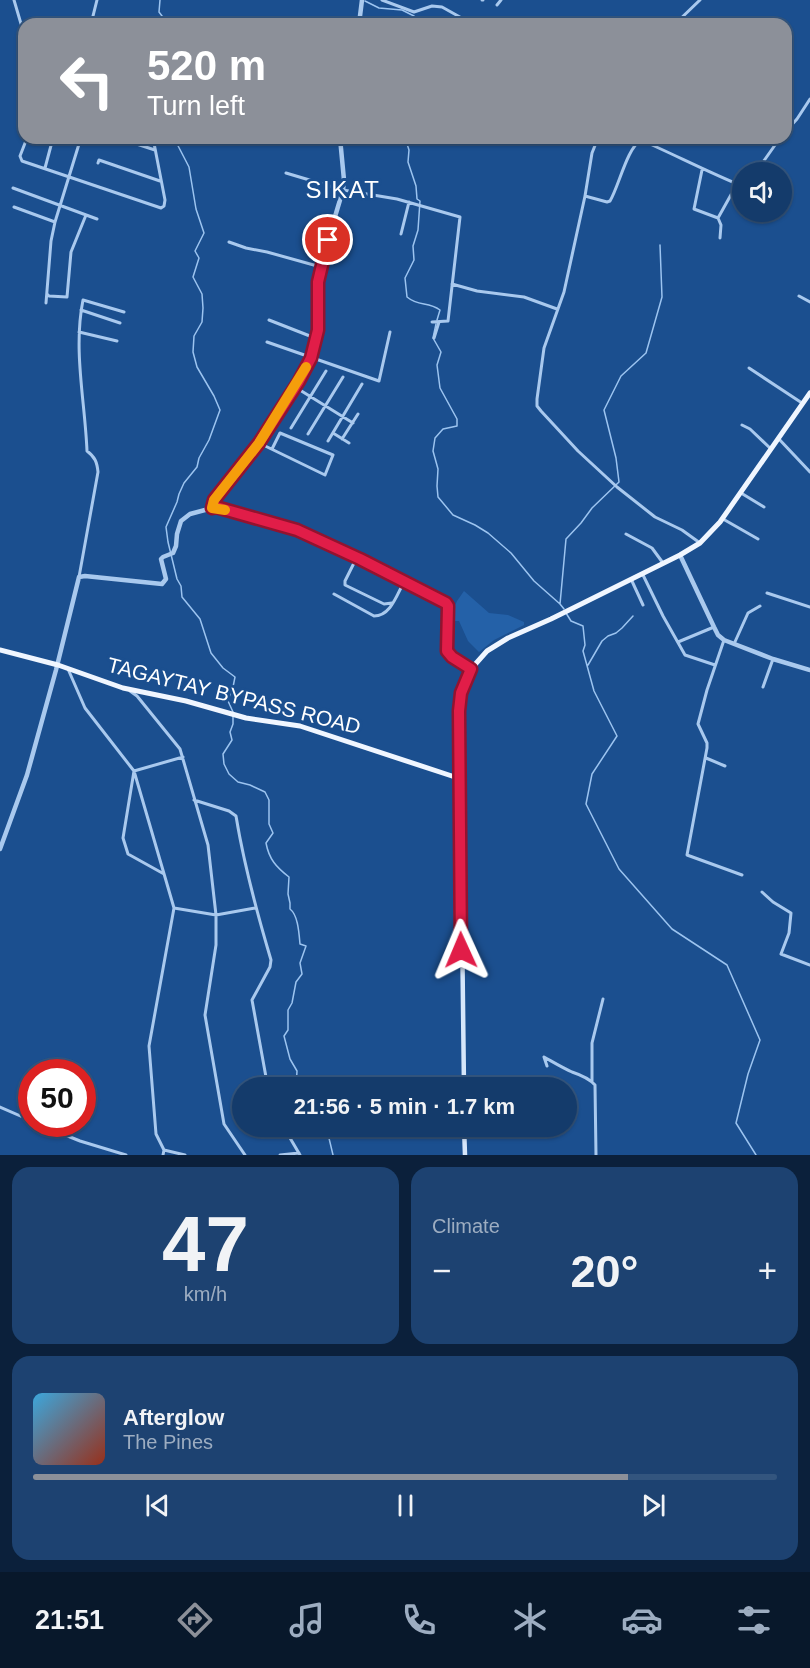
<!DOCTYPE html>
<meta charset="utf-8">
<style>
:root{--surface:#143b6b;--page:#1d4271;--text:#f1f3f6;--muted:#9dadc1;--line:#33557e;--accent:#8c9099}
body{margin:0;font-family:Helvetica,sans-serif;background:var(--page);color:var(--text);height:100vh;display:flex;flex-direction:column;font-size:22px;white-space:nowrap}
*{box-sizing:border-box;margin:0}
p{font-size:20px;color:var(--muted)}
.icon{flex:none;width:33px;height:33px;fill:none;stroke:currentColor;stroke-width:2;stroke-linecap:round;stroke-linejoin:round}
.map{position:relative;height:1155px;overflow:hidden}
.side{display:flex;flex-direction:column;gap:12px;padding:12px;background:#0b203b;flex:1}
.side>*{flex:none}
.guide{position:absolute;left:18px;top:18px;width:774px;height:126px;border-radius:18px;box-shadow:0 2px 4px #0004,0 0 0 2px var(--line);background:#8c9099;color:#fff;overflow:hidden}
.controls{position:absolute;left:732px;top:162px;display:grid;gap:12px}
.controls a{display:grid;place-items:center;width:60px;height:60px;border-radius:50%;background:var(--surface);box-shadow:0 2px 4px #0004,0 0 0 2px var(--line);font-size:30px}
.speed{position:absolute;left:18px;top:1059px;display:flex;gap:12px;font-size:30px;font-weight:700;text-align:center}
.speed>*{display:grid;place-content:center;width:78px;height:78px;border-radius:50%;background:var(--surface);box-shadow:0 2px 4px #0004,0 0 0 2px var(--line);line-height:1}
.speed .limit{border:9px solid #d22;background:#fff;color:#111}
.pin{position:absolute;display:grid;place-items:center;width:51px;height:51px;color:#fff;margin:-26px;border:3px solid #fff;border-radius:50%;box-shadow:0 2px 6px #0007}
.me{position:absolute;width:66px;margin:-33px;rotate:359deg;stroke-linejoin:round;filter:drop-shadow(0 0 4px #0008)}
.turn{display:flex;align-items:center;gap:21px;height:126px;padding:0 30px;font-size:27px}
.turn .icon{width:78px;height:78px;stroke-width:2.5}
.turn b{display:block;font-size:42px;line-height:51px}
.big{font-size:45px;font-weight:700;line-height:1.1}
.side .card{flex:1;display:flex;flex-direction:column;justify-content:center;gap:9px;min-width:0;padding:0 21px;border-radius:18px;background:var(--page)}
.side .dial{align-items:center;gap:0}
.dial b{font-size:78px;line-height:1}
.song{display:flex;align-items:center;gap:18px}
.cover{width:72px;height:72px;border-radius:9px;background:linear-gradient(135deg,hsl(200 70% 55%),hsl(10 70% 35%))}
.played{height:6px;border-radius:3px;background:linear-gradient(90deg,var(--accent) 80%,var(--line) 80%)}
.keys{display:flex;justify-content:space-around;direction:ltr}
.heat{display:flex;justify-content:space-between;align-items:center;font-size:33px;direction:ltr}
.side .tiles{flex:1;display:grid;gap:12px;grid-template-columns:1fr 1fr}
.card:last-child{grid-column:span 2}
.trip{position:absolute;left:232px;top:1077px;width:345px;height:60px;border-radius:30px;background:var(--surface);box-shadow:0 2px 4px #0004,0 0 0 2px var(--line);font-weight:700;line-height:60px;text-align:center}
.menu{display:flex;height:96px;justify-content:space-around;align-items:center;background:#08182b;color:var(--muted)}
.menu .icon{width:42px;height:42px}
.menu .current{color:var(--accent)}
.menu b{font-size:27px;color:var(--text)}
.map>svg:first-child{display:block}
.green{fill:#2461a8}
.lines{fill:none;stroke-linecap:round;stroke-linejoin:round}
.stream{stroke:#9cc4f0;stroke-width:1.5}
.minor{stroke:#a9c9ee;stroke-width:3}
.tertiary{stroke:#a9c9ee;stroke-width:4.5}
.secondary{stroke:#d6e6fa;stroke-width:4.5}
.primary{stroke:#f0f6ff;stroke-width:5}
.route-casing{stroke:#92132f;stroke-width:15}
.route{stroke:#e11d48;stroke-width:10}
.slow{stroke:#f59e0b;stroke-width:10}
.labels{text-anchor:middle;stroke-width:6;stroke-linejoin:round;paint-order:stroke}
.street-label{font-size:21px;fill:#fff;stroke:#1b4f8f}
.quarter-label{font-size:24px;letter-spacing:1.5px;fill:#fff;stroke:#1b4f8f}
</style>
<div class="map">
<svg width="810" height="1155" viewBox="0 0 810 1155">
<rect width="100%" height="100%" fill="#1b4f8f"/>
<path class="green" d="M464 591 489 613 508 615 524 622V625L494 640 479 652 468 641 459 621H448L457 601Z"/>
<g class="lines">
<path class="stream" d="M160 0 159 12 168 24
M365 1 379 8 402 10 414 16 421 24
M174 138 189 167 196 209 204 233 195 251 199 258 193 277 202 294 203 308 202 322 194 336 193 352 197 367 214 396 220 410 209 440 199 458 197 467 184 483 179 494 177 502 166 527 168 542 177 579 181 586 182 597 200 619 211 653 223 668 235 677 232 692 229 697 228 701 233 712V724L230 732 232 740 223 754 224 764 229 774 238 782 250 785 265 792 269 800V824L273 833 266 843C269 859 276 867 289 877L288 894 290 903V909C298 915 299 933 300 944L306 946 300 963 302 974 296 982 292 1003 288 1010V1030L284 1036 290 1059 297 1071 296 1088
M405 138 409 150 408 162 416 186 417 199 420 201 418 230 413 246 414 260 405 278 407 297C419 307 428 301 440 310L437 320
M436 324 433 338 441 352 437 365 440 388 457 419V426L443 429 435 438 433 451 438 469 437 486 438 497 453 515 475 525 488 533 511 553 534 581 560 604
M564 609 560 604 566 539 581 523 592 508 619 482 616 458 604 410 621 376 646 353 662 297 660 245
M566 613 571 621 583 626 585 645 583 651 594 691 617 736 592 774 586 804 619 869 672 929 727 965 760 1040 748 1074 736 1123 756 1155
M588 665 602 641 608 636 616 633 622 628 633 616
M321 1126 328 1134 333 1155"/>
<path class="minor" d="M14 0 24 34
M382 0 414 12 432 6 442 7 467 21
M482 0H483
M497 5 501 0
M91 24 97 0
M675 24 700 0
M786 131 797 119 810 99
M27 138 20 156 22 161 161 208 164 206 165 200 153 138
M118 138 155 150
M598 138 592 153 585 196 564 292 544 348 537 399V406L541 411 578 451 617 487 655 517 682 530 700 543
M98 163 99 160 160 181
M45 168 53 138
M702 170 694 209 718 218 737 184
M756 172 780 138
M286 173 343 190 397 199 460 217 448 321 432 322
M13 188 97 219
M585 196 607 202 610 201C619 186 627 148 641 140 675 155 708 172 742 186
M14 207 55 222
M718 218 721 225 720 238
M401 234 409 202
M229 242 246 248 267 252 321 267
M452 284 477 291 524 297 557 309
M47 294 49 296 67 297 71 252 86 215
M799 296 810 302
M46 303 51 241 55 222 79 144V138
M81 310 120 323
M269 320 315 338
M79 332 117 341
M434 338 439 322
M267 342 379 381 390 332
M749 368 802 403
M295 387 353 423
M742 425 750 429 771 449
M291 428 326 371
M333 433 349 443
M308 434 343 377
M778 438 810 472
M342 439 358 414
M328 441 362 384
M259 443 325 475 333 455 280 433 272 449
M741 493 764 507
M723 519 758 539
M626 534 652 548 663 563
M357 557 345 581V585L384 604 392 603
M643 575 663 616 685 655 715 665
M79 577 98 472C97 462 95 457 87 451 85 401 73 350 83 300L124 312
M631 579 643 605
M767 593 810 607
M334 594 374 616C391 616 397 594 404 582
M724 640 707 690 698 724 707 743V748L687 855 742 875
M678 642 714 627
M734 644 748 613 760 606
M68 669 85 708 134 771 174 908 149 1046 156 1134 164 1150 163 1155
M763 687 773 659
M130 691 137 696 180 749 208 845 216 915V945L205 1015 224 1124 245 1155
M706 758 725 766
M194 800 229 811 236 816C244 865 257 913 271 960L270 967 252 1000 268 1088
M164 874 128 854 123 838 134 771 183 757
M762 892 773 902 791 913 789 933 781 954 810 965
M174 908 216 915 255 908
M547 1066 544 1057C553 1062 563 1068 572 1072 581 1075 589 1078 595 1085L596 1155
M592 1081V1043L603 999
M0 1107 32 1121
M38 1124 80 1141 126 1155
M283 1126 300 1155
M164 1150 185 1155
M280 1155 299 1153"/>
<path class="tertiary" d="M359 24 362 0
M212 508 214 500 259 443 299 381 311 358 318 330V282L328 240 343 190 344 180 340 138
M680 555 714 627 718 635 724 640 773 659 810 670
M0 849 27 775 56 670 79 577 85 576 162 584 166 579 161 559 163 557 173 553 176 546 177 534 181 521 190 514 216 507 297 530 334 546 443 601 448 606 449 653 471 669"/>
<path class="secondary" d="M458 778 461 839 464 1088
M464 1126 465 1155"/>
<path class="primary" d="M0 650 58 665 123 688 186 701 246 718 300 726 458 778V711L461 693 471 669 487 651 508 638 551 619 680 555 700 543 720 522 810 393"/>
</g>
<g class="lines">
<g class="route-casing">
<path id="route" d="M328 240 318 282V330L311 358 299 381 259 443 214 500 212 508 216 507 297 530 360 559 446 603 448 606 447 651 452 657 471 669 461 693 459 711 461 950"/>
</g>
<use href="#route" class="route"/>
<path class="slow" d="M225 510 212 508 214 500 259 443 306 367"/>
</g>
<g class="labels">
<g class="street-label">
<text transform="translate(234 696) rotate(14)" y="7">TAGAYTAY BYPASS ROAD</text>
</g>
<g class="quarter-label">
<text x="343" y="198">SIKAT</text>
</g>
</g>
</svg>
<div class="controls">
<a><svg class="icon" aria-label="sound" viewBox="0 0 24 24"><path d="M4 9h4l5-4v14l-5-4H4zM17 9q2 3 0 6"/></svg></a>
</div>
<div class="speed"><div class="limit">50</div></div>
<div class="pin" style="left:328px;top:240px;background:#d93025"><svg class="icon" aria-label="arrive" viewBox="0 0 24 24"><path d="M6 21V4h12l-3 4 3 4H6"/></svg></div>
<svg class="me" style="left:461px;top:950px" viewBox="-20 -20 40 40"><path d="M0-17L14 15 0 8-14 15z" fill="#e11d48" stroke="#fff" stroke-width="4"/></svg>
<div class="trip">21:56 · 5 min · 1.7 km</div>
<div class="guide">
<div class="turn"><svg class="icon" aria-label="left" viewBox="0 0 24 24"><path d="M17 20v-9H6M10 6l-5 5 5 5"/></svg><div><b>520 m</b>Turn left</div></div>
</div>
</div>
<section class="side">
<div class="tiles">
<div class="card dial"><b>47</b><p>km/h</p></div>
<div class="card"><p>Climate</p>
<div class="heat"><a>−</a><b class="big">20°</b><a>+</a></div>
</div>
<div class="card">
<div class="song"><i class="cover"></i><div><b>Afterglow</b><p>The Pines</p></div></div>
<div class="played"></div>
<div class="keys"><svg class="icon" aria-label="previous" viewBox="0 0 24 24"><path d="M18 5L8 12l10 7zM5 5v14"/></svg><svg class="icon" aria-label="pause" viewBox="0 0 24 24"><path d="M8 5v14M16 5v14"/></svg><svg class="icon" aria-label="next" viewBox="0 0 24 24"><path d="M6 5l10 7-10 7zM19 5v14"/></svg></div>
</div>
</div>
</section>
<nav class="menu">
<b>21:51</b>
<svg class="icon current" aria-label="directions" viewBox="0 0 24 24"><path d="M12 3l9 9-9 9-9-9zM9 14v-3h6M13 9l2 2-2 2"/></svg>
<svg class="icon" aria-label="music" viewBox="0 0 24 24"><path d="M9 18V5l10-2v13"/><circle cx="6" cy="18" r="3"/><circle cx="16" cy="16" r="3"/></svg>
<svg class="icon" aria-label="phone" viewBox="0 0 24 24"><path d="M5 4h4l2 5-3 2q2 4 5 5l2-3 5 2v4C11 20 4 13 5 4z"/></svg>
<svg class="icon" aria-label="climate" viewBox="0 0 24 24"><path d="M12 3v18M4 7l16 10M4 17L20 7"/></svg>
<svg class="icon" aria-label="car" viewBox="0 0 24 24"><path d="M5 17H2v-5l4-1 3-4h7l3 4 3 1v5h-3M9 17h6M6 11h13"/><circle cx="7" cy="17" r="2"/><circle cx="17" cy="17" r="2"/></svg>
<svg class="icon" aria-label="filters" viewBox="0 0 24 24"><path d="M4 7h16M4 17h16"/><circle cx="9" cy="7" r="2"/><circle cx="15" cy="17" r="2"/></svg>
</nav>
